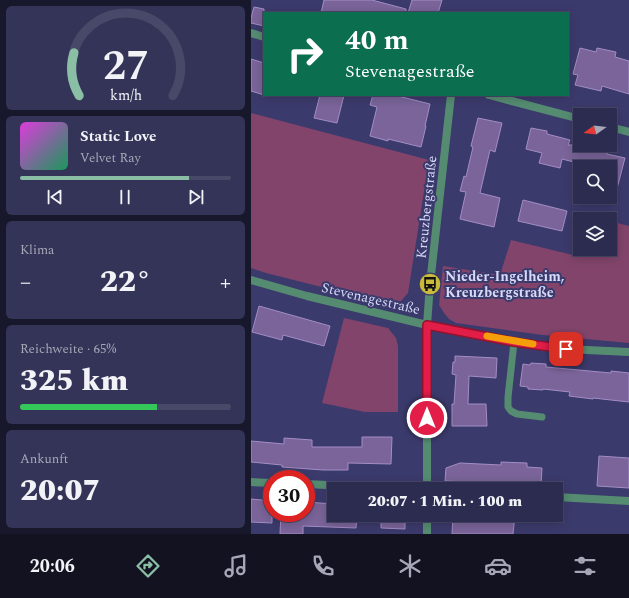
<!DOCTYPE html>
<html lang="de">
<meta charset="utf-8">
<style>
:root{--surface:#2c2c51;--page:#343458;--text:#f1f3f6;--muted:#a6a7b7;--line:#484868;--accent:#8abfa5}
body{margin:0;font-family:Spectral,serif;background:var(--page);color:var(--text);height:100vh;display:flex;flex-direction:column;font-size:15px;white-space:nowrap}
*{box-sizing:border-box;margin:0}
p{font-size:13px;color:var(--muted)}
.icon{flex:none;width:22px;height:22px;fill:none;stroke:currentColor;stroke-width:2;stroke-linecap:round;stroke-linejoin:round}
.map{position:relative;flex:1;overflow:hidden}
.details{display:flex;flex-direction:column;gap:6px;padding:6px;background:#18182d;width:251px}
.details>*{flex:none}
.banner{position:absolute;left:12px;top:12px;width:306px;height:84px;border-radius:0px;box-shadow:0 2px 10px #0003,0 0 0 1px var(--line);background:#0b6e4f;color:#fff;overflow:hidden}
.needle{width:26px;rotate:255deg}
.buttons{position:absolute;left:322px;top:108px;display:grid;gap:8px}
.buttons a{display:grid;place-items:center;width:44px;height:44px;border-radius:0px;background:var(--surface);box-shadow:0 2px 10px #0003,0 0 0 1px var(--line);font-size:20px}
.speed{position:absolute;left:12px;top:470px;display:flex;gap:8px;font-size:20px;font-weight:700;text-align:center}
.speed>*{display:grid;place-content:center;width:52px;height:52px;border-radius:50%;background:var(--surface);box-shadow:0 2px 10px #0003,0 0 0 1px var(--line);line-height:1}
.speed .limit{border:6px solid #d22;background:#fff;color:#111}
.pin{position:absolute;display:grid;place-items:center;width:34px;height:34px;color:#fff;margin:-17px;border-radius:8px;box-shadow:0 2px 6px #0006}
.me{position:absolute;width:44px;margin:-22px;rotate:0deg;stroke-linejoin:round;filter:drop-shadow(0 0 3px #0008)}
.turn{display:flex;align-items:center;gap:14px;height:84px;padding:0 16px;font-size:18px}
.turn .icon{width:52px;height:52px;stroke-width:2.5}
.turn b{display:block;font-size:28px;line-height:34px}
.big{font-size:30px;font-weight:800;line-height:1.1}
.details .tile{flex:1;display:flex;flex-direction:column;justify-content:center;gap:6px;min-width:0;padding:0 14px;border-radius:6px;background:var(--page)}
.details .dial{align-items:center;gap:0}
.dial svg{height:104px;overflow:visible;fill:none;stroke:var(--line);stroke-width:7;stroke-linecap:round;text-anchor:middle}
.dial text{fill:var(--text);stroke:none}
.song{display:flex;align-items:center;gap:12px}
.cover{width:48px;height:48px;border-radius:6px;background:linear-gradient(135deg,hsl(300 70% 55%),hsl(150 70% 35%))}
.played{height:4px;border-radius:2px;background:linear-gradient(90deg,var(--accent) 80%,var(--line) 80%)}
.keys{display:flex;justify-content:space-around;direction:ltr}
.heat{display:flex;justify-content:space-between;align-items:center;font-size:22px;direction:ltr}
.charge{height:6px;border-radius:3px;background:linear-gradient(90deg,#34c759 65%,var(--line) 0)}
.trip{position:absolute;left:76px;top:482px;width:236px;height:40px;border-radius:0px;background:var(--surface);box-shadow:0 2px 10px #0003,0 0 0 1px var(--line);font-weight:800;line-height:40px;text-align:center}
.tabs{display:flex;height:64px;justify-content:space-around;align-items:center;background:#121220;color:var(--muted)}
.tabs .icon{width:28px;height:28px}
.tabs .selected{color:var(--accent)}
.tabs b{font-size:18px;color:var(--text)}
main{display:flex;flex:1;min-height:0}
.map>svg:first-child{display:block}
.green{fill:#82446b}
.building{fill:#7a6499;stroke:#a38dc5}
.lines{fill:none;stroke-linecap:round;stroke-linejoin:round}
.lane{stroke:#558c71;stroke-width:7}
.street{stroke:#558c71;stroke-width:8}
.route-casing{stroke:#92132f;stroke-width:10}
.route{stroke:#e11d48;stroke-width:7}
.slow{stroke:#f59e0b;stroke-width:7}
.labels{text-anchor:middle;stroke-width:4;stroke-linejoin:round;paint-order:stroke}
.street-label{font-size:14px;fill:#d7daf8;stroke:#3b3a6c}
.poi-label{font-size:14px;font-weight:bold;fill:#d7daf8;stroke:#3b3a6c;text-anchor:start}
</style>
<main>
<section class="details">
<div class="tile dial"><svg viewBox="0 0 100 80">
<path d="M14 69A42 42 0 1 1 86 69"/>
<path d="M14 69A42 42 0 0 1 10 36" stroke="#8abfa5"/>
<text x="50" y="56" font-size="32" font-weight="700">27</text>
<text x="50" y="72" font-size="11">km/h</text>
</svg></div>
<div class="tile">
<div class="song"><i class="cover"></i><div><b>Static Love</b><p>Velvet Ray</p></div></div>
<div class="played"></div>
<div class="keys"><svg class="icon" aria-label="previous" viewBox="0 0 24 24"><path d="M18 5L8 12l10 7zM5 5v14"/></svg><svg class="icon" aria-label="pause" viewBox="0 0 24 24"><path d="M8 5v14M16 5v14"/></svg><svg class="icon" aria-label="next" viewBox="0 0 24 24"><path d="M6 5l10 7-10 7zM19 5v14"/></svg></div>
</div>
<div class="tile"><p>Klima</p>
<div class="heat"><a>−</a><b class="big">22°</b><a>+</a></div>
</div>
<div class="tile"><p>Reichweite · 65%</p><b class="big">325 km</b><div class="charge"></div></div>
<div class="tile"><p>Ankunft</p><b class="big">20:07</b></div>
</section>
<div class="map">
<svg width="378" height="534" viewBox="0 0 378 534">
<rect width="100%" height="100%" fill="#3b3a6c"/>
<path class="green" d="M0 113 178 160 157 293 150 301 138 304 15 273 0 268Z
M359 221 378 226V343L292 335 205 323 198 319 193 313 188 305 192 266 249 275 260 240 326 256 329 246V249H359Z
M93 318 137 328 145 338 147 346V412H114L71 403Z"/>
<path class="building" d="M73 0H121L155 9V13H70Z
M161 0H191L187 13H157Z
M3 7 13 9V26L0 23V18Z
M329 48 345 52 346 48 365 52 364 57 378 61V94L351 86 350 91 324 85 327 75 322 74Z
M0 59 13 63V95L0 91Z
M69 95H93L86 123 63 118Z
M122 95H143L179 104 174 126H175L170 147 137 139V141L119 136 126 107 119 105Z
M227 118 251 123 244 152 239 150 229 193 249 198 243 227 209 219 215 192 209 191 213 176 215 177 222 147 220 146Z
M280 128 296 131V134L319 140 317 145H340L355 148 356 154 374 158 363 200H359V167H343L311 159 309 168 288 163 291 153 275 149Z
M272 200 316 211 311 231 267 221Z
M8 306 79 326 73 346 32 335 31 340 1 332Z
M204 356 246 358 245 378 218 376 217 404H235L236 426H201V404H203L205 375 201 374 202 362H204Z
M280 363 295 364V367L360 373V371L378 373V402L342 398V399L318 396 319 392 292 389V390L277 389V387L269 386 272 364 279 365Z
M111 437H141L140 464 97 463V470H72L31 467V465L0 462V441L33 444V438L61 440V447H111Z
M348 456 378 458V488L346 486Z
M250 462 276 463V467L291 468 290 485 194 481 195 468 209 463 250 465Z
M0 499 21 501V523L0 522Z
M55 502 83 504V515H106L105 528 52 526V534H29L30 513H55Z
M130 515H154V529L130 528Z
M202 515H264L262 534H201Z"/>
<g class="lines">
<path class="lane" d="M263 342 257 397V407L260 411 266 414 291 417"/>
<path class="street" d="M0 33 13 37
M238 95 329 119
M359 127 378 132
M0 280 56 296 176 325 263 342 315 349 378 352
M0 482 21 483
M55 484 159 489
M176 489V325L179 284 200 95
M305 497 378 501
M176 534V515"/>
</g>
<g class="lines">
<g class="route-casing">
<path id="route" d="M176 418V325L263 342 315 349"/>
</g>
<use href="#route" class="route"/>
<path class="slow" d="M236 336 282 344"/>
</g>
<defs>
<g id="bus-disc" transform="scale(1.15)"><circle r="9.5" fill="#c9ba3a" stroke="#3b3a6c"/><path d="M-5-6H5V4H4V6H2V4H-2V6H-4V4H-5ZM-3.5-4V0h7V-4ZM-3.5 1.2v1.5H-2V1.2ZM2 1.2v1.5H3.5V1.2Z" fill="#111"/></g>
</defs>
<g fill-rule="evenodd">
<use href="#bus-disc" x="179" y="284"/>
</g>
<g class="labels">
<g class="street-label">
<text transform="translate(175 207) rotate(-84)" y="5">Kreuzbergstraße</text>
<text transform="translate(120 298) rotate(13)" y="5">Stevenagestraße</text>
</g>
<g class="poi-label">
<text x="194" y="281">Nieder-Ingelheim,<tspan x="194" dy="16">Kreuzbergstraße</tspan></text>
</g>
</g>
</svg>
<div class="buttons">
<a><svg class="needle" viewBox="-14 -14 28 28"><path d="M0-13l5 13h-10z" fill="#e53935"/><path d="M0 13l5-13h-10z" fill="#a6a7b7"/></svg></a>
<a><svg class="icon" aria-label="search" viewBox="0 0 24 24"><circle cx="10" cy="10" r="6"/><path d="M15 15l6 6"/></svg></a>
<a><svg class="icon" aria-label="layers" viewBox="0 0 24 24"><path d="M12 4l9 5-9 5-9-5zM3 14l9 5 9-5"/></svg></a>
</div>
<div class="speed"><div class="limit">30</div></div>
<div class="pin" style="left:315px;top:349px;background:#d93025"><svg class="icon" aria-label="arrive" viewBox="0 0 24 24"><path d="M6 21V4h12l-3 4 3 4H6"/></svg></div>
<svg class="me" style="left:176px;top:418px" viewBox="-20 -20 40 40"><circle r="17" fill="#e11d48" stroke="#fff" stroke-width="3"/><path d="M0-11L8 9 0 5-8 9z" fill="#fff"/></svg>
<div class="trip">20:07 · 1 Min. · 100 m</div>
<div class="banner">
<div class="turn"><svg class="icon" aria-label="right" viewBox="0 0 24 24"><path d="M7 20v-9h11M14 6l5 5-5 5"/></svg><div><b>40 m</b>Stevenagestraße</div></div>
</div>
</div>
</main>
<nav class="tabs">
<b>20:06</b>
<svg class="icon selected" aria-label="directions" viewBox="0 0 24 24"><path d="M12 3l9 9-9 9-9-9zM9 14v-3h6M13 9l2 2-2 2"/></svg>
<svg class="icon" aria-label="music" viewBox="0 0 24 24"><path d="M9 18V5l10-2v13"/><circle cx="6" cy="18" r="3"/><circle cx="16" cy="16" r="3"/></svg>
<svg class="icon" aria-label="phone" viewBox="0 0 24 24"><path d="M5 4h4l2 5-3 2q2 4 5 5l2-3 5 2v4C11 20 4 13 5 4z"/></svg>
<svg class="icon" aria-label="climate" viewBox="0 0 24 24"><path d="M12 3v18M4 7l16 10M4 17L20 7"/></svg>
<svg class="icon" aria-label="car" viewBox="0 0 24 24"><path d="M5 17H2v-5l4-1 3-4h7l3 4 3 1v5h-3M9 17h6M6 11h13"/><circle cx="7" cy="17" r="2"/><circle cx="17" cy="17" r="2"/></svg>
<svg class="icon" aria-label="filters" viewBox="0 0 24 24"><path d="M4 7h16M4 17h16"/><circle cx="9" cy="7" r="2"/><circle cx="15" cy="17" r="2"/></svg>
</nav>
